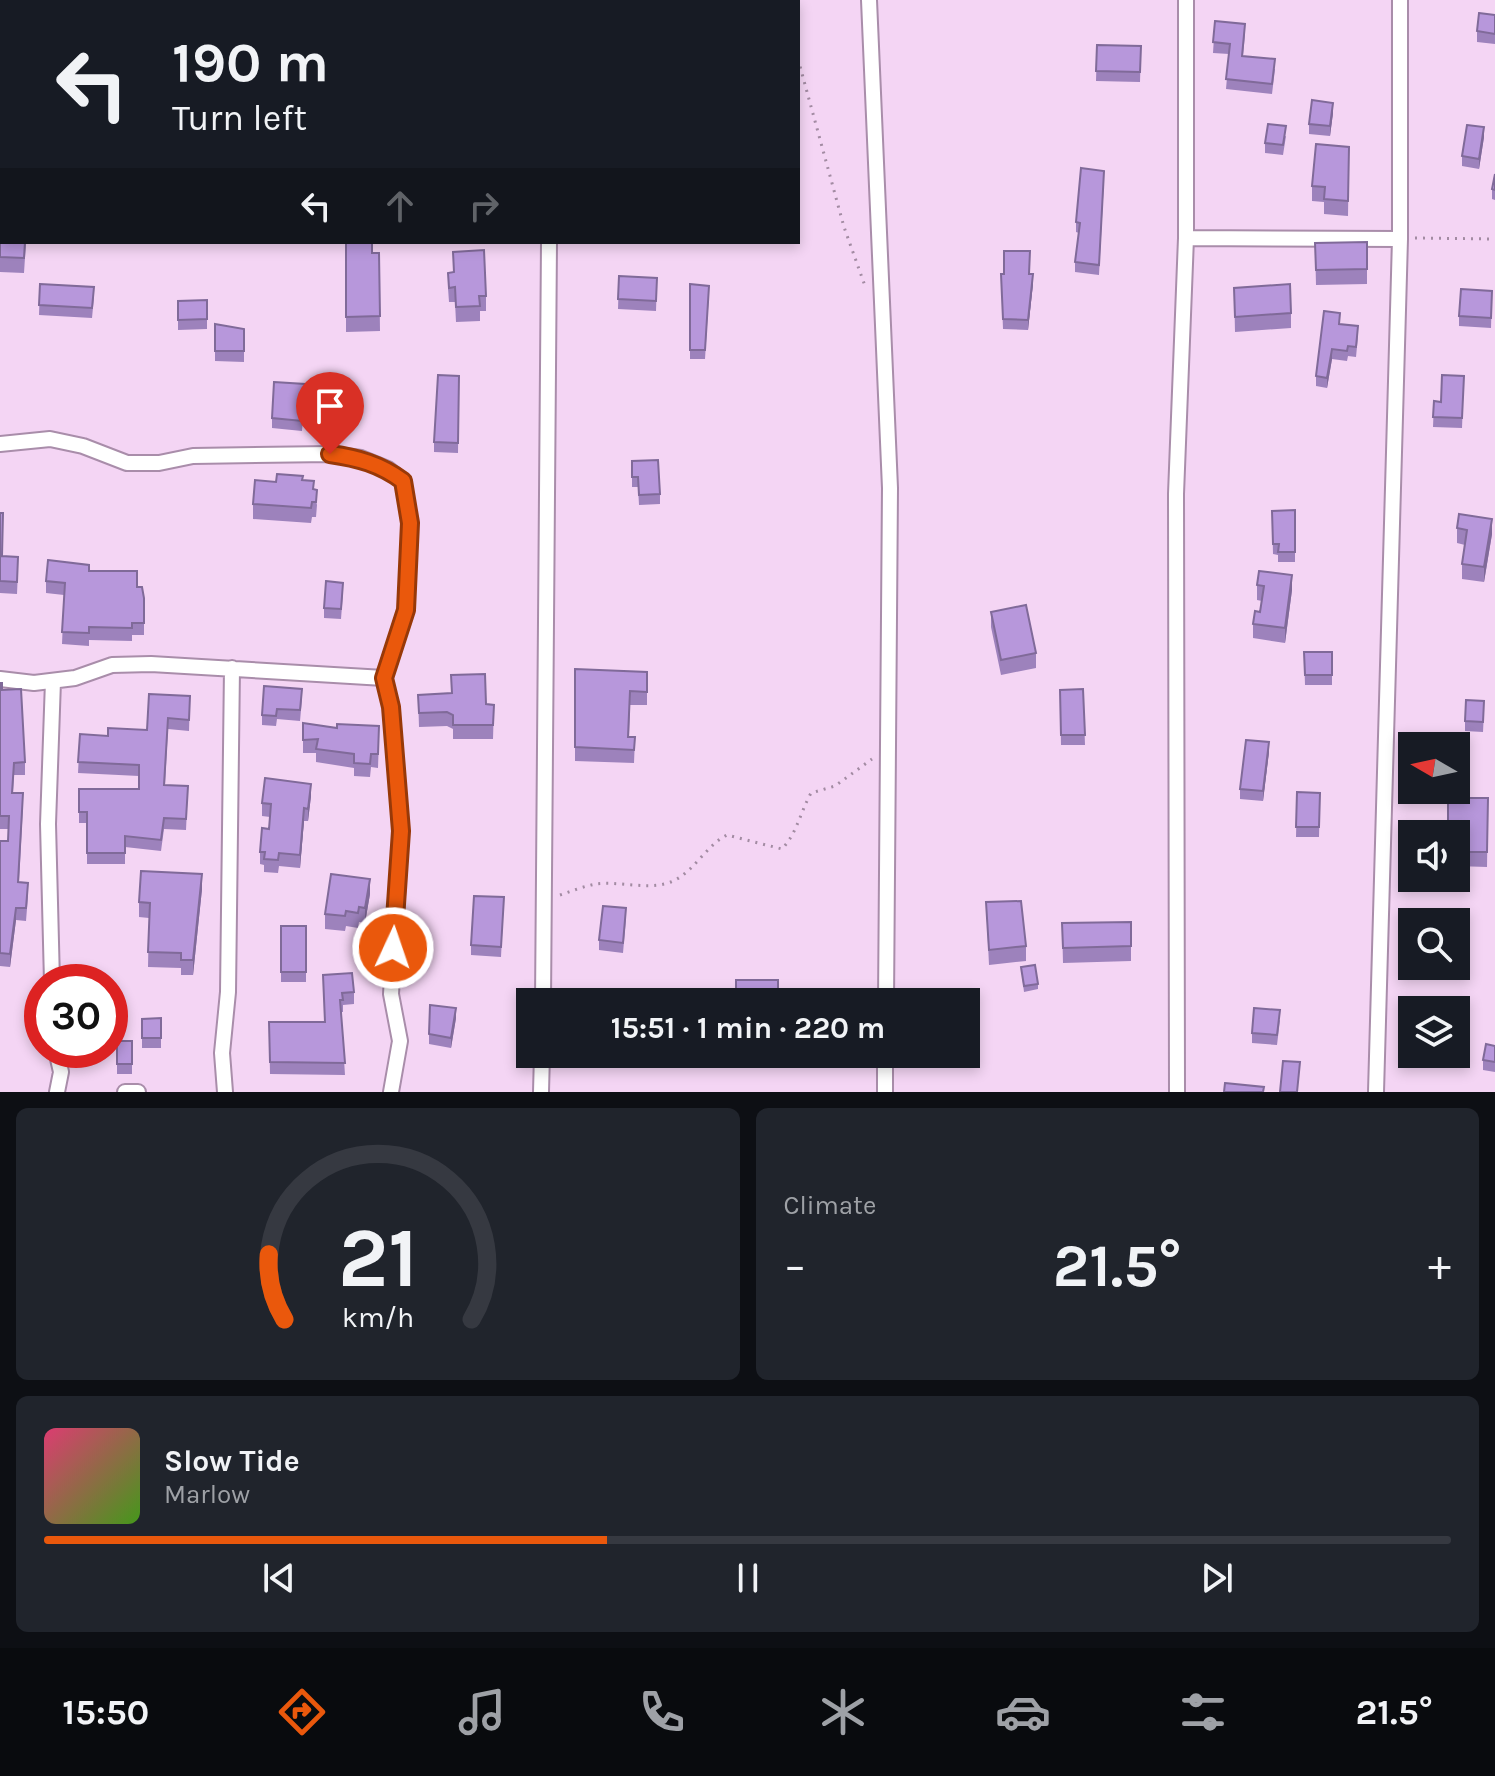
<!DOCTYPE html>
<meta charset="utf-8">
<style>
:root{--surface:#171b24;--page:#20242c;--text:#f1f3f6;--muted:#9ea1a6;--line:#363941;--accent:#ea580c}
body{margin:0;font-family:Karla,sans-serif;background:var(--page);color:var(--text);height:100vh;display:flex;flex-direction:column;font-size:30px;white-space:nowrap}
*{box-sizing:border-box;margin:0}
p{font-size:26px;color:var(--muted)}
.icon{flex:none;width:44px;height:44px;fill:none;stroke:currentColor;stroke-width:2;stroke-linecap:round;stroke-linejoin:round}
.map{position:relative;height:1092px;overflow:hidden}
.details{display:flex;flex-direction:column;gap:16px;padding:16px;background:#0d0f14;flex:1}
.details>*{flex:none}
.hud{position:absolute;left:0px;top:0px;width:800px;height:244px;box-shadow:0 4px 12px #0003;background:#171b24;color:var(--text);overflow:hidden}
.needle{width:52px;rotate:279deg}
.fabs{position:absolute;left:1398px;top:732px;display:grid;gap:16px}
.fabs a{display:grid;place-items:center;width:72px;height:72px;border-radius:0px;background:var(--surface);box-shadow:0 4px 12px #0003;font-size:40px}
.speed{position:absolute;left:24px;top:964px;display:flex;gap:16px;font-size:40px;font-weight:700;text-align:center}
.speed>*{display:grid;place-content:center;width:104px;height:104px;border-radius:50%;background:var(--surface);box-shadow:0 4px 12px #0003;line-height:1}
.speed .limit{border:12px solid #d22;background:#fff;color:#111}
.pin{position:absolute;display:grid;place-items:center;width:68px;height:68px;color:#fff;margin:-82px -34px;border-radius:50% 50% 50% 0;rotate:-45deg;box-shadow:0 0 8px #0007}
.pin .icon{rotate:45deg}
.me{position:absolute;width:88px;margin:-44px;rotate:3deg;stroke-linejoin:round;filter:drop-shadow(0 0 6px #0008)}
.turn{display:flex;align-items:center;gap:28px;height:168px;padding:0 40px;font-size:36px}
.turn .icon{width:104px;height:104px;stroke-width:2.5}
.turn b{display:block;font-size:56px;line-height:68px}
.lanes{display:flex;align-items:center;height:76px;padding:0 40px;background:#0003;justify-content:center;gap:40px;direction:ltr}
.lanes .off{opacity:.35}
.big{font-size:60px;font-weight:700;line-height:1.1}
.details .card{flex:1;display:flex;flex-direction:column;justify-content:center;gap:12px;min-width:0;padding:0 28px;border-radius:12px;background:var(--page)}
.details .dial{align-items:center;gap:0}
.dial svg{height:208px;overflow:visible;fill:none;stroke:var(--line);stroke-width:7;stroke-linecap:round;text-anchor:middle}
.dial text{fill:var(--text);stroke:none}
.song{display:flex;align-items:center;gap:24px}
.cover{width:96px;height:96px;border-radius:12px;background:linear-gradient(135deg,hsl(340 70% 55%),hsl(100 70% 35%))}
.played{height:8px;border-radius:4px;background:linear-gradient(90deg,var(--accent) 40%,var(--line) 40%)}
.keys{display:flex;justify-content:space-around;direction:ltr}
.heat{display:flex;justify-content:space-between;align-items:center;font-size:44px;direction:ltr}
.details .tiles{flex:1;display:grid;gap:16px;grid-template-columns:1fr 1fr}
.card:last-child{grid-column:span 2}
.trip{position:absolute;left:516px;top:988px;width:464px;height:80px;border-radius:0px;background:var(--surface);box-shadow:0 4px 12px #0003;font-weight:700;line-height:80px;text-align:center}
.tab-bar{display:flex;height:128px;justify-content:space-around;align-items:center;background:#090b0e;color:var(--muted)}
.tab-bar .icon{width:56px;height:56px}
.tab-bar .on{color:var(--accent)}
.tab-bar b{font-size:36px;color:var(--text)}
.map>svg:first-child{display:block}
.lines{fill:none;stroke-linecap:round;stroke-linejoin:round}
.minor-casing{stroke:#a98daa;stroke-width:18}
.path{stroke:#a28ba2;stroke-width:3;stroke-dasharray:2 6;stroke-linecap:butt}
.minor{stroke:#fff;stroke-width:14}
.wall{fill:#9d82bc}
.shaded-wall{fill:#806a99}
.building{fill:#b797db;stroke:#806a99;stroke-width:2}
.route-casing{stroke:#983908;stroke-width:20}
.route{stroke:#ea580c;stroke-width:14}
</style>
<div class="map">
<svg width="1495" height="1092" viewBox="0 0 1495 1092">
<rect width="100%" height="100%" fill="#f4d5f4"/>
<g class="lines">
<g class="minor-casing">
<path id="minor" d="M413 0 414 2
M869 0 890 488 886 1002
M152 2 154 0
M550 2V0
M0 111 2 110
M0 218H2
M1186 238 1400 239
M0 444 50 439 83 446 127 463H159L193 456 330 454 361 458 388 469 403 481 410 523 406 610 384 678 391 707 401 831 391 994 400 1041 391 1092
M0 679 34 683 75 678 112 665 151 664 384 678
M52 982 48 824 53 681
M543 1002 549 242
M56 1050 61 1072 57 1092
M125 1092H138
M225 1092 222 1053 228 992 232 668
M541 1092 542 1054
M885 1092V1054
M1177 1092 1176 494 1186 238V0
M1376 1092 1400 239V0"/>
</g>
<path class="path" d="M782 0V2
M798 59 844 227 865 286
M1415 238 1495 239
M560 895C572 891 584 886 596 884 616 881 644 889 664 884 692 878 703 847 727 835L782 849C797 833 800 813 811 793L835 786 872 759"/>
<use href="#minor" class="minor"/>
</g>
<path class="wall" d="M1495 15V44L1477 42V31Z
M1215 21 1245 34 1243 56 1275 69 1272 94 1226 89 1229 54 1213 53Z
M1097 45 1141 46 1140 82 1096 81Z
M1333 113 1330 136 1309 134V124Z
M1286 136 1283 155 1265 153V143Z
M1484 137 1479 169 1462 166V156Z
M1349 147 1348 216 1324 214V202L1312 201V186Z
M1495 174V200L1492 199V189Z
M1104 181 1099 275 1075 272V262L1079 233 1076 232V222Z
M0 224 26 242 24 273 0 272Z
M346 242 372 253H379L380 331 346 332Z
M1367 242V284L1316 285 1315 243Z
M453 252 486 296V311H480V321L456 322 455 302H449L448 288V273L453 272Z
M1001 274H1029L1033 284 1028 330 1003 329Z
M619 276 657 278 656 311 618 309Z
M40 284 94 297 92 318 39 315Z
M690 284 709 294 705 359H690Z
M1234 288 1291 313V328L1235 332Z
M1492 291 1491 328 1459 326V316Z
M207 300V329L178 330V301Z
M215 324 244 329V362L215 361Z
M1340 324 1358 336 1356 357 1348 356 1347 361 1332 359 1327 388 1316 386V376Z
M459 376 458 453 434 452V442Z
M1464 376 1462 428 1433 427 1434 401 1441 402Z
M305 394 302 431 272 428V418Z
M632 461 660 494V504L639 505 638 487H632Z
M303 480 314 490 317 505 316 517H312L311 523 253 519V504L276 482Z
M1295 510V562H1278V555L1273 554 1272 511Z
M0 513 3 556 18 570 17 594 0 593Z
M1457 528 1492 534 1484 582 1462 579V564L1465 545 1457 543Z
M89 571 137 587 144 598V635H132V641L89 640V646L62 644 64 595 46 593V581Z
M1257 585 1292 590 1285 643 1253 638V624L1260 612 1262 601 1257 600Z
M343 593 341 619 324 618V608Z
M991 612 1036 653V668L1001 675 991 627Z
M1304 652H1332V685H1305Z
M575 669 647 672V705H630L629 737H635L634 763 575 761Z
M0 683 25 762V775H14L13 793 23 806 19 882 28 896 26 921 16 920 10 967 0 966V841H8V829H0Z
M1083 689 1085 745H1061L1060 690Z
M451 693 486 704 494 705 493 739H453V729L447 726 419 727 418 695Z
M190 696 189 731 168 729 165 785 188 786 186 830 164 829 161 851 125 847V864H87V823H79V789H139V776L78 773 80 734 108 736 147 730Z
M302 699 300 721 277 719 276 726 262 725V715Z
M1484 711 1483 732 1465 731V721Z
M303 723 379 739 378 768 371 767 370 777 354 776V768L316 762V753H303Z
M1269 752 1263 801 1240 799V789Z
M1297 792 1320 793 1319 837H1296Z
M311 796 308 821H304L300 868 279 866 278 873 264 872V865L260 864V852L269 829 270 817 262 816V803Z
M1488 798 1487 867 1456 866V834Z
M202 889 193 975H181V968L148 967 149 918 139 917V902Z
M370 894 365 923 359 922 358 928 346 926 345 931 325 929V914Z
M504 897 501 957 471 955V945Z
M986 902 1026 946V961L989 965Z
M626 918 623 953 599 950V940Z
M1131 922V961L1063 963 1062 923Z
M281 926H306V982H281Z
M1021 967 1038 984V989L1024 992Z
M323 975 354 992V1004L343 1005V1012H341L345 1075 270 1074 269 1022H325Z
M736 980 778 1002H736Z
M161 1018V1048H142V1019Z
M456 1018 451 1048 429 1044V1034Z
M1280 1020 1277 1045 1252 1043V1033Z
M117 1041H132V1074H117Z
M1495 1046V1072L1483 1070V1060Z"/>
<path class="shaded-wall" d="M1333 103V113L1330 136V126Z
M1484 127V137L1479 169V159Z
M1033 274V284L1028 330V320Z
M1332 349V359L1327 388V378Z
M1492 519V534L1484 582V567Z
M1292 575V590L1285 643V628Z
M1269 742V752L1263 801V791Z
M311 784V796L308 821V809Z
M304 808V821L300 868V855Z
M202 874V889L193 975V960Z
M370 879V894L365 923V908Z
M16 908V920L10 967V954Z
M456 1008V1018L451 1048V1038Z"/>
<path class="building" d="M1479 13 1495 15V34L1477 31Z
M1215 21 1245 24 1242 56 1275 59 1272 84 1226 79 1230 44 1213 42Z
M1097 45 1141 46 1140 72 1096 71Z
M1312 100 1333 103 1330 126 1309 124Z
M1268 124 1286 126 1283 145 1265 143Z
M1467 125 1484 127 1479 159 1462 156Z
M1316 144 1349 147 1348 201 1324 199 1325 187 1312 186Z
M1081 168 1104 171 1099 265 1075 262 1080 223 1076 222Z
M1495 174V190L1492 189Z
M0 224H2V242H25L24 258 0 257Z
M346 242H372V253H379L380 316 346 317Z
M1367 242V269L1316 270 1315 243Z
M484 250 486 296H479L480 306 456 307 455 287 449 288 448 273 454 272 453 252Z
M1004 251H1030L1029 274H1033L1028 320 1003 319 1001 274H1004Z
M619 276 657 278 656 301 618 299Z
M40 284 94 287 92 308 39 305Z
M690 284 709 286 705 350H690Z
M1290 284 1291 313 1235 317 1234 288Z
M1461 289 1492 291 1491 318 1459 316Z
M207 300V319L178 320V301Z
M1324 311 1340 313 1339 324 1358 326 1356 347 1348 346 1347 351 1332 349 1327 378 1316 376Z
M215 324 244 329V351H215Z
M438 375 459 376 458 443 434 442Z
M1442 375 1464 376 1462 418 1433 417 1434 401 1441 402Z
M274 382 305 384 302 421 272 418Z
M658 460 660 494 639 495 638 477H632V461Z
M277 474 303 476 302 480 314 481 313 489 317 490 316 502H312L311 508 253 504 255 480 276 482Z
M1295 510V552H1278L1279 544H1273L1272 511Z
M0 513H3L2 556 18 557 17 582 0 581Z
M1459 514 1492 519 1484 567 1462 564 1467 530 1457 528Z
M48 560 89 565V571H137V587H142L144 598V623H132V628L89 627V633L62 632 65 583 46 581Z
M1259 571 1292 575 1285 628 1253 624 1255 611 1260 612 1264 586 1257 585Z
M326 581 343 583 341 609 324 608Z
M1026 605 1036 653 1001 660 991 612Z
M1304 652H1332V675H1305Z
M575 669 647 672V692L630 691 628 737H635L634 750 575 747Z
M485 674 486 704 494 705 493 725H453V715L447 712 419 713 418 695 452 693 451 675Z
M0 683H2V690L21 689 25 762 14 763 12 793H23L18 882 28 883 26 908H16L10 954 0 953V841H8L9 816H0Z
M264 686 302 689 300 710 277 709 276 716 262 715Z
M1083 689 1085 735H1061L1060 690Z
M149 694 190 696 189 720 168 718 164 785 188 786 186 819 164 818 161 840 125 836V853H87V812H79V789H139V765L78 762 80 734 108 736V728L147 730Z
M1466 700 1484 701 1483 722 1465 721Z
M303 723 337 728V724L379 726 378 754H371L370 764 354 763V754L316 749 318 739 303 740Z
M1246 740 1269 742 1263 791 1240 789Z
M265 778 311 784 308 809 304 808 300 855 279 853 278 860 264 859 265 852H260L262 828 269 829 271 804 262 803Z
M1297 792 1320 793 1319 827H1296Z
M1448 798H1488L1487 852H1456V834H1448Z
M141 871 202 874 193 960H181V953L148 952 150 903 139 902Z
M331 874 370 879 365 908 359 907 358 913 346 911 345 916 325 914Z
M474 896 504 897 501 947 471 945Z
M1021 901 1026 946 989 950 986 902Z
M603 906 626 908 623 943 599 940Z
M1131 922V946L1063 948 1062 923Z
M281 926H306V972H281Z
M1035 965 1038 984 1024 986 1021 967Z
M352 973 354 992 342 993 343 1000H340L345 1063 270 1062 269 1022H325L323 975Z
M736 980H778V1002H745V996H736Z
M430 1005 456 1008 451 1038 429 1034Z
M1254 1008 1280 1010 1277 1035 1252 1033Z
M161 1018V1038H142V1019Z
M117 1041H132V1064H117Z
M1486 1044 1495 1046V1062L1483 1060Z
M1283 1061 1300 1062 1297 1092H1280Z
M1225 1083 1264 1087 1263 1092H1224Z"/>
<g class="lines">
<g class="route-casing">
<path id="route" d="M330 454C358 458 380 464 403 481L410 523 406 610 384 678 391 707 401 831 393 948"/>
</g>
<use href="#route" class="route"/>
</g>
</svg>
<div class="fabs">
<a><svg class="needle" viewBox="-14 -14 28 28"><path d="M0-13l5 13h-10z" fill="#e53935"/><path d="M0 13l5-13h-10z" fill="#9ea1a6"/></svg></a>
<a><svg class="icon" aria-label="sound" viewBox="0 0 24 24"><path d="M4 9h4l5-4v14l-5-4H4zM17 9q2 3 0 6"/></svg></a>
<a><svg class="icon" aria-label="search" viewBox="0 0 24 24"><circle cx="10" cy="10" r="6"/><path d="M15 15l6 6"/></svg></a>
<a><svg class="icon" aria-label="layers" viewBox="0 0 24 24"><path d="M12 4l9 5-9 5-9-5zM3 14l9 5 9-5"/></svg></a>
</div>
<div class="speed"><div class="limit">30</div></div>
<div class="pin" style="left:330px;top:454px;background:#d93025"><svg class="icon" aria-label="arrive" viewBox="0 0 24 24"><path d="M6 21V4h12l-3 4 3 4H6"/></svg></div>
<svg class="me" style="left:393px;top:948px" viewBox="-20 -20 40 40"><circle r="17" fill="#ea580c" stroke="#fff" stroke-width="3"/><path d="M0-11L8 9 0 5-8 9z" fill="#fff"/></svg>
<div class="trip">15:51 · 1 min · 220 m</div>
<div class="hud">
<div class="turn"><svg class="icon" aria-label="left" viewBox="0 0 24 24"><path d="M17 20v-9H6M10 6l-5 5 5 5"/></svg><div><b>190 m</b>Turn left</div></div>
<div class="lanes"><svg class="icon" aria-label="left" viewBox="0 0 24 24"><path d="M17 20v-9H6M10 6l-5 5 5 5"/></svg><svg class="icon off" aria-label="ahead" viewBox="0 0 24 24"><path d="M12 20V5M6 11l6-6 6 6"/></svg><svg class="icon off" aria-label="right" viewBox="0 0 24 24"><path d="M7 20v-9h11M14 6l5 5-5 5"/></svg></div>
</div>
</div>
<section class="details">
<div class="tiles">
<div class="card dial"><svg viewBox="0 0 100 80">
<path d="M14 69A42 42 0 1 1 86 69"/>
<path d="M14 69A42 42 0 0 1 8 44" stroke="#ea580c"/>
<text x="50" y="56" font-size="32" font-weight="700">21</text>
<text x="50" y="72" font-size="11">km/h</text>
</svg></div>
<div class="card"><p>Climate</p>
<div class="heat"><a>−</a><b class="big">21.5°</b><a>+</a></div>
</div>
<div class="card">
<div class="song"><i class="cover"></i><div><b>Slow Tide</b><p>Marlow</p></div></div>
<div class="played"></div>
<div class="keys"><svg class="icon" aria-label="previous" viewBox="0 0 24 24"><path d="M18 5L8 12l10 7zM5 5v14"/></svg><svg class="icon" aria-label="pause" viewBox="0 0 24 24"><path d="M8 5v14M16 5v14"/></svg><svg class="icon" aria-label="next" viewBox="0 0 24 24"><path d="M6 5l10 7-10 7zM19 5v14"/></svg></div>
</div>
</div>
</section>
<nav class="tab-bar">
<b>15:50</b>
<svg class="icon on" aria-label="directions" viewBox="0 0 24 24"><path d="M12 3l9 9-9 9-9-9zM9 14v-3h6M13 9l2 2-2 2"/></svg>
<svg class="icon" aria-label="music" viewBox="0 0 24 24"><path d="M9 18V5l10-2v13"/><circle cx="6" cy="18" r="3"/><circle cx="16" cy="16" r="3"/></svg>
<svg class="icon" aria-label="phone" viewBox="0 0 24 24"><path d="M5 4h4l2 5-3 2q2 4 5 5l2-3 5 2v4C11 20 4 13 5 4z"/></svg>
<svg class="icon" aria-label="climate" viewBox="0 0 24 24"><path d="M12 3v18M4 7l16 10M4 17L20 7"/></svg>
<svg class="icon" aria-label="car" viewBox="0 0 24 24"><path d="M5 17H2v-5l4-1 3-4h7l3 4 3 1v5h-3M9 17h6M6 11h13"/><circle cx="7" cy="17" r="2"/><circle cx="17" cy="17" r="2"/></svg>
<svg class="icon" aria-label="filters" viewBox="0 0 24 24"><path d="M4 7h16M4 17h16"/><circle cx="9" cy="7" r="2"/><circle cx="15" cy="17" r="2"/></svg>
<b>21.5°</b>
</nav>
